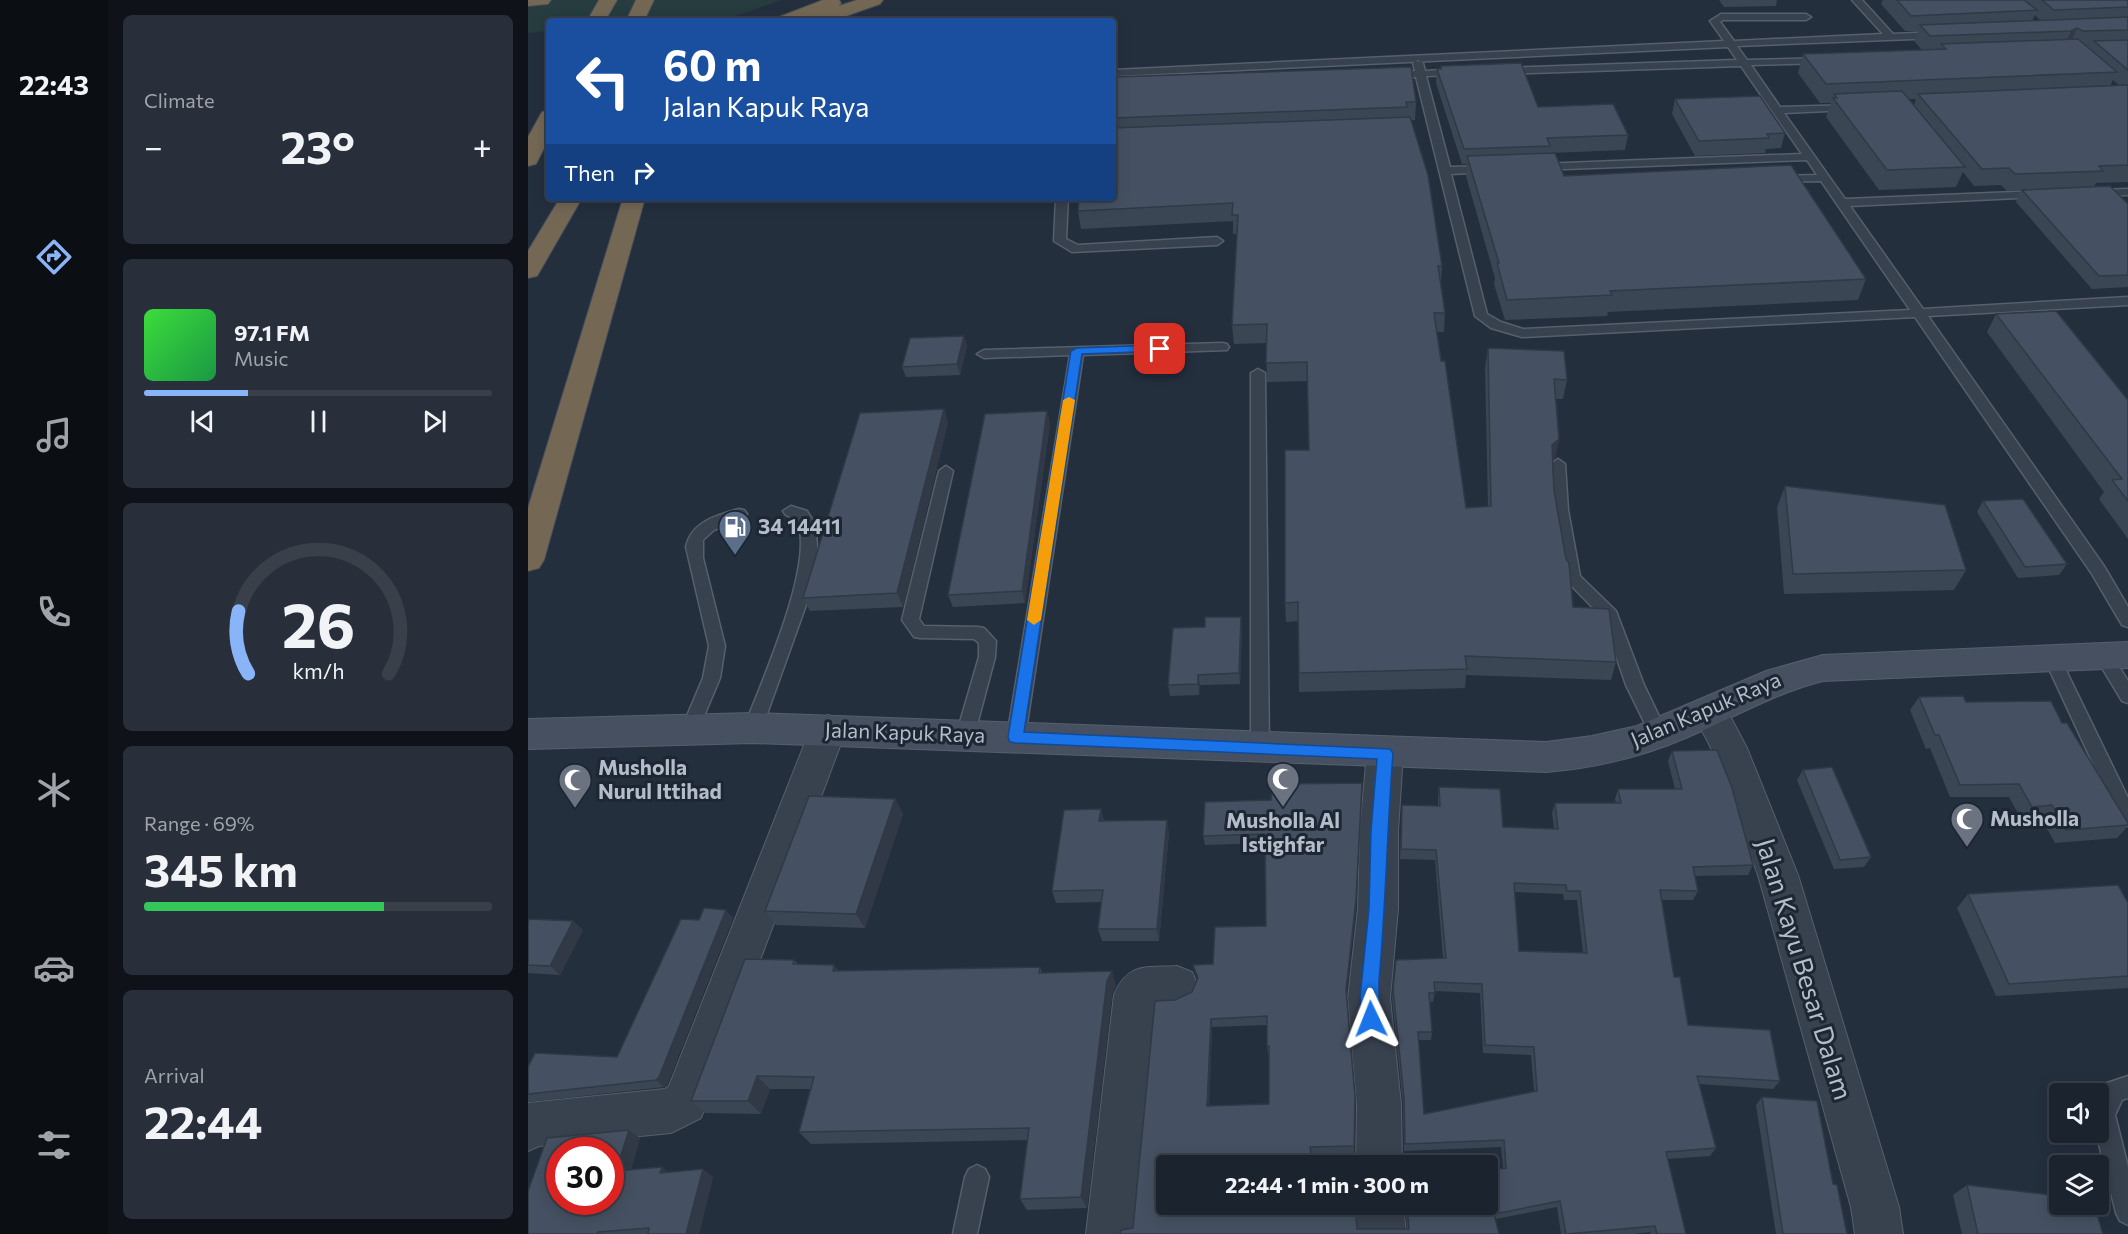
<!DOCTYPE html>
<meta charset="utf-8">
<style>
:root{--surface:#1b232e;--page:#282f3a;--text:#f1f3f6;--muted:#a0a4aa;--line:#39404a;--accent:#8ab4f8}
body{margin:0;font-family:Commissioner,sans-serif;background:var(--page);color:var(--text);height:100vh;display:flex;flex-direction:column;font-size:22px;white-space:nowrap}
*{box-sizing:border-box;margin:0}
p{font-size:20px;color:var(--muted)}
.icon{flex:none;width:33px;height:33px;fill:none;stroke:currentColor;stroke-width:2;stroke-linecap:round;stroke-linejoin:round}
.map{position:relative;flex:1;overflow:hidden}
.side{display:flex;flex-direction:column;gap:15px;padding:15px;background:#0f1319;width:420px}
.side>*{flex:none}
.hud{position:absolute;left:18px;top:18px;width:570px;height:183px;border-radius:6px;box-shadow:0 3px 15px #0003,0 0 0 2px var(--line);background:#1a4fa0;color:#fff;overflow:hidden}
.tools{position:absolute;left:1521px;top:1083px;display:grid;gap:12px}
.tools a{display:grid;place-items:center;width:60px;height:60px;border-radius:6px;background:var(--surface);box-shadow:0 3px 15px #0003,0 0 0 2px var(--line);font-size:30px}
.speed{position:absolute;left:18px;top:1137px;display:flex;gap:12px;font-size:30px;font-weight:700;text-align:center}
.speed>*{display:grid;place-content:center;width:78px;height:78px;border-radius:50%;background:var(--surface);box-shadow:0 3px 15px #0003,0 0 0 2px var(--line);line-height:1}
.speed .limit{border:9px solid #d22;background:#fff;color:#111}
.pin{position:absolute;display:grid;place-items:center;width:51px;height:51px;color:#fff;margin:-26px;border-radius:12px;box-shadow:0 3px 9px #0006}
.me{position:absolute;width:66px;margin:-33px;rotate:358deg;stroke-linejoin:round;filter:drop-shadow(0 0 4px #0008)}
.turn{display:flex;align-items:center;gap:21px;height:126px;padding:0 18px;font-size:27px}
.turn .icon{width:78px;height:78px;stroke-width:2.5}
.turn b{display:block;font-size:42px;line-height:51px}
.then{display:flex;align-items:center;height:57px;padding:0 18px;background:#0003;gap:12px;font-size:22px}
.big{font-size:45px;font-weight:700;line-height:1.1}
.side .card{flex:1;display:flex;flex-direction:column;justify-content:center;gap:9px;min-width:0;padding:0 21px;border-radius:9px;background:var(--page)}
.side .dial{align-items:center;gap:0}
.dial svg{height:156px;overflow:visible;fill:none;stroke:var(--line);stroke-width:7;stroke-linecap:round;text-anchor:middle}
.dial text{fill:var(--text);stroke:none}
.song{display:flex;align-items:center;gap:18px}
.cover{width:72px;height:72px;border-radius:9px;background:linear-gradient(135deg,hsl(120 70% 55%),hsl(140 70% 35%))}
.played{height:6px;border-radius:3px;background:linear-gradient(90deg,var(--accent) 30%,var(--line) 30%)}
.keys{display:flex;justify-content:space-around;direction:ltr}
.heat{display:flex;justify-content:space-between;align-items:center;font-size:33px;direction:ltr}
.charge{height:9px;border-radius:4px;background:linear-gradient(90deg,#34c759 69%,var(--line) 0)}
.trip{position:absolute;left:628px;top:1155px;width:342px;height:60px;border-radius:6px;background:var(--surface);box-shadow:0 3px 15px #0003,0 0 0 2px var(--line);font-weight:700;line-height:60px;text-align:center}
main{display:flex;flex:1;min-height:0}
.dock{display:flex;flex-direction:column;width:108px;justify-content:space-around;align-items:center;background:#0b0e12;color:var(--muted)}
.dock .icon{width:42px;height:42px}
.dock .selected{color:var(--accent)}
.dock b{font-size:27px;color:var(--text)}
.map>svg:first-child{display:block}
.green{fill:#263c3f}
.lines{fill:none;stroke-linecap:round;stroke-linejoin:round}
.service-casing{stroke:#565f6c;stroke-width:3}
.minor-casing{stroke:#565f6c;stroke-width:2}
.secondary-casing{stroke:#565f6c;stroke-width:2}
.motorway-casing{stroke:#434c59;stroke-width:2}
.service{fill:#38414e;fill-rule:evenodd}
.minor{fill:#38414e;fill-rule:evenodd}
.secondary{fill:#465061;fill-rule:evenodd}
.motorway{fill:#746855;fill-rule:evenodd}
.wall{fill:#3b4654;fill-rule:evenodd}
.shaded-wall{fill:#303945}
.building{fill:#455162;stroke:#303945;stroke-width:1.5;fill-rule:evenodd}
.route{fill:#1a73e8;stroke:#114b97;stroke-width:1.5}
.slow{fill:#f59e0b}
.labels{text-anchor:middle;stroke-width:6;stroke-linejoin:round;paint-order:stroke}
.poi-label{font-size:21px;font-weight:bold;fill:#b4bcc9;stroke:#1d2633;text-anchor:start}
.street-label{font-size:21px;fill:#b4bcc9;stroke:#1d2633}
.near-street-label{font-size:26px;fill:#b4bcc9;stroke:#1d2633}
</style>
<main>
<nav class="dock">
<b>22:43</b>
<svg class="icon selected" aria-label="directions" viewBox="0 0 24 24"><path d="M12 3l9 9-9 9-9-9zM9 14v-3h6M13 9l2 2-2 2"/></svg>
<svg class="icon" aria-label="music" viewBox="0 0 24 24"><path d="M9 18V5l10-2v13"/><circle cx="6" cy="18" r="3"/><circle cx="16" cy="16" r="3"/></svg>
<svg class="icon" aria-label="phone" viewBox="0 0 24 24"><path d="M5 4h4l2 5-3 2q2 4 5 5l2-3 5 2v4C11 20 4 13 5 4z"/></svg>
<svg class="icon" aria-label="climate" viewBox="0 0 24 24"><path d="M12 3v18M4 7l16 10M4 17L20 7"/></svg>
<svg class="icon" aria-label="car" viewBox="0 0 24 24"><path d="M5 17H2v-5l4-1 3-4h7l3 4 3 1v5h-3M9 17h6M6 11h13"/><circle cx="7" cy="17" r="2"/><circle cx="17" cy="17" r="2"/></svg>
<svg class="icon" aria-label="filters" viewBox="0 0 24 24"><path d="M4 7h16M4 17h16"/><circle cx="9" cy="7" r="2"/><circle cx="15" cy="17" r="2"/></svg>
</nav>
<section class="side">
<div class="card"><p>Climate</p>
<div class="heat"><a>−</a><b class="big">23°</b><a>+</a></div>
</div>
<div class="card">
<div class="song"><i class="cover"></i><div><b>97.1 FM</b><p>Music</p></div></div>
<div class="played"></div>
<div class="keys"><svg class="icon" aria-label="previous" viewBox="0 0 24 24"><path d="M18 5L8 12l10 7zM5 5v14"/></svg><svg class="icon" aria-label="pause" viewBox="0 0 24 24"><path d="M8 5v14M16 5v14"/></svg><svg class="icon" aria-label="next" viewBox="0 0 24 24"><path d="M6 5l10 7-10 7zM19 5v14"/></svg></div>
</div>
<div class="card dial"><svg viewBox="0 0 100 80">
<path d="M14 69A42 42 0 1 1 86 69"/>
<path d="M14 69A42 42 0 0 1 9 37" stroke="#8ab4f8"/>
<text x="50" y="56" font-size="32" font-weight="700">26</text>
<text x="50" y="72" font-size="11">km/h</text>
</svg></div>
<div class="card"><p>Range · 69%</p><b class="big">345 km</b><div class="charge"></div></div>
<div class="card"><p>Arrival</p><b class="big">22:44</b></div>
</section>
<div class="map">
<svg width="1600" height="1234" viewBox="0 0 1600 1234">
<rect width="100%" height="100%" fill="#242f3e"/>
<path class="green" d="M0 0H253L193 21H21V31L0 33Z"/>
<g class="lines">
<g class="service-casing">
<path id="service" d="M1324 0H1334L1365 34 1410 32 1415 35 1410 38 1209 46 1219 60 1299 58V62L1296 63 1223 65 1252 107 1326 105V109L1322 110 1256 113 1317 199 1512 191 1518 194 1512 197 1322 206 1395 309 1600 297V305L1400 316 1576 566 1600 607V627L1594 625 1564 574 1387 317 994 337 963 328 947 316 888 77 863 78 858 75 863 72 887 71 885 63 890 60 895 63 897 71 930 69 935 72 930 75 898 76 922 167 960 166 966 169 960 172 923 174 959 314 973 322 995 329 1382 310 1293 181 1251 182 1245 179 1251 176 1289 175 1279 160 1010 170 1004 167 1010 164 1274 154 1213 66 974 74 969 71 974 68 1209 60 1200 47 585 76V70L1196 41 1182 21 1193 14H1278L1283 17 1278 20H1195L1192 22 1206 41 1355 34Z
M1600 189V195L1568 196 1562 193 1568 190Z
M528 198H540L538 239 550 245 689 237 695 241 689 245 544 252 526 241Z
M694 343 699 344 701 347 699 350 555 355 497 737 494 742 488 744 482 742 479 737 542 355 456 358 449 354 456 350Z
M730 369 737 373 741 747 738 752 732 754 726 752 723 747V373Z
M1030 459 1037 464 1040 510 1052 576 1088 611 1116 685 1139 733 1136 738 1130 740 1124 738 1098 685 1075 618 1036 578 1024 510 1023 464Z
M418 466 425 471 391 619 396 626 450 627 456 628 468 641 467 657 446 736 443 741 437 743 431 741 428 736 451 657V643L446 639 392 638 386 637 374 620 411 471Z
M263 506 279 511 287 524 290 557 283 591 234 728 231 733 225 735 219 733 216 728C232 685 290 558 268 519L258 515 255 511Z
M211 509 216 510 219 514 216 518 186 530 175 540V558L197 646 192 678 168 735 162 737 156 735 153 730 175 678 181 646 158 547C163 522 189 515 211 509Z
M1575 649 1581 651 1600 681V703L1594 701 1567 656 1569 651Z
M1524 651 1530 653 1532 658 1600 798V826L1593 824 1516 658 1518 653Z
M1600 1076V1098L1594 1100 1587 1115 1600 1167V1225L1592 1221 1588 1213 1568 1132H1570V1099L1579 1083Z
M449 1165 457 1169 461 1177 449 1234H425L437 1177 441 1169Z"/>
</g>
<g class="minor-casing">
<path id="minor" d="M1182 697 1194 701 1219 748 1270 875 1371 1207 1375 1234H1327L1323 1207 1230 875 1183 748 1164 711 1170 701Z
M300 715 313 720 318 730 173 1118 143 1133 11 1146 0 1151V1103L137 1089 141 1086 282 730 287 720Z
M857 738 870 742 875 753 870 831V909L862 998 873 1105 874 1166H828L829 1105 820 998 830 909 832 831 839 753 844 742Z
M649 966 664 972 670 986 664 1000 649 1006 627 1007 606 1234H558L586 995C600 962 617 968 649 966Z
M827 1204H875L878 1234H830Z"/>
</g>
<g class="secondary-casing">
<path id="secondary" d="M1600 642V668L1295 681C1247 693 1205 718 1160 737 1114 757 1067 768 1018 772L225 743 0 749V719L225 713 1018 742 1064 736 1109 726 1238 671 1295 655Z"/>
</g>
<g class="motorway-casing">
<path id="motorway" d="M0 0H23L20 4 0 6Z
M71 0H89L77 21H59Z
M108 0H126L116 21H98Z
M295 0H311L313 3 311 6 329 0H355L352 4 304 21H249L251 17Z
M21 110V138L8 164 0 166V137L14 112Z
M32 198H54L12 271 9 276 0 278V251Z
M95 198H117L16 560 11 568 0 571V508Z"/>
</g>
<use href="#service" class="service"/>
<use href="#minor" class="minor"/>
<use href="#secondary" class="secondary"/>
<use href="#motorway" class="motorway"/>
</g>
<path class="wall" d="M1191 0H1249L1248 6 1196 7Z
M1355 0H1600V182L1568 183 1566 187 1600 204V287L1564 289 1488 202 1493 190 1479 191 1473 185 1446 186 1435 172 1428 187 1351 190 1298 117 1303 103H1292L1270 73 1275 54 1394 50 1386 41 1390 31H1377L1353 4ZM1507 15 1512 20 1504 21ZM1585 80 1591 85 1582 86ZM1381 99H1388L1386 105Z
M913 66 1010 107 1100 135 1097 150 1021 153 1036 176 1338 279 1330 300 1080 312 1079 316 977 320 966 284 967 278 938 176 939 164H934L908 83 909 69H913Z
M585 74 588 77 888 102 887 120H883L914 266 913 281 917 313 916 332H909L938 508 960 507 957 367 960 348 1039 380 1035 399H1028L1031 439 1027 458 1025 460 1026 491 1045 607 1088 662 1083 680 938 675 937 688 771 692 770 621 758 622 757 603 781 450 779 381 739 382 738 343 706 344 704 325 709 234H705V221L553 229 550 211 585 198Z
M1147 99 1257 133 1253 148 1238 149 1237 153 1167 156 1144 114Z
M1468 314 1600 400V539L1571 499 1576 492 1459 332Z
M436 336 439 346 432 375 378 377 374 367Z
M416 409 420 422 375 607 282 611 275 598Z
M519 411 522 424 497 603 425 607 420 595Z
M1257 486 1438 570 1426 590 1256 594 1249 507Z
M1455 501 1539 564 1531 575 1490 578 1449 512Z
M714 627 712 684 672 685 671 695 642 696 640 685Z
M1391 697 1438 702 1534 723 1600 823V826L1589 838 1527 843 1513 818 1493 819 1481 797H1422L1402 748 1398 749 1382 710Z
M1144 751 1225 865 1220 875 1167 876 1170 891 1165 900H1134L1146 977 1160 1025 1252 1081 1245 1089 1171 1084 1188 1148 1182 1156 1140 1159 1158 1234H1123L1122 1232 1105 1234H1033L1029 1207 968 1219 971 1234 605 1228 647 1000 664 992 670 980 665 965 685 964 738 926 737 843 677 845 675 836 743 800 828 909 818 993 827 1097 826 1153 783 1155 639 1166 829 1229H879L877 1204H960L975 1168 973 1147 876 1151 875 1105 864 998 868 960 915 958 907 860 872 859 874 805 910 806V797L911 787 975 827 1026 829 1024 813 1027 803H1088L1087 799 1090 789H1147L1140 761ZM987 892 1035 894 1036 900H1049L1055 953 991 951ZM907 991 952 993 955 1053 1003 1055 1006 1091 896 1114 890 1040H903L904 1032 902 1002H905ZM739 1025V1046L740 1054H741V1104L681 1106 684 1027Z
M1275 770 1343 857 1336 867 1306 869 1269 780Z
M367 799 375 814 337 928 248 925 237 911Z
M573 809 576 821 641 833 631 941H574L570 929 573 902 528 903 524 891Z
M1440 894 1600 903V988L1468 996 1429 908Z
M205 918 139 1085 136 1087 0 1102V1067L89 1057 171 920Z
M45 921 55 930 32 975 0 973V922Z
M266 960 270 964 306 965 311 971 512 967 514 973 588 985 584 995 559 1208 499 1210 492 1199 500 1140 283 1144 271 1132 282 1089H242L233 1114 177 1113 163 1101Z
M1234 1097 1305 1184 1319 1234H1248L1228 1105Z
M112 1138 103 1170 141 1172 185 1177 171 1234H0Z
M1439 1185 1575 1234H1434L1425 1195Z"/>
<path class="shaded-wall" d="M1549 28 1542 44 1535 47 1543 31Z
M436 336 439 346 432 375 429 364Z
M416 409 420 422 375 607 369 593Z
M519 411 522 424 497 603 494 591Z
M1031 439 1027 458 1021 464 1024 445Z
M713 617 714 627 712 684 711 673Z
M670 675 672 685 671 695 670 684Z
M834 783 828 909 818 998Z
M367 799 375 814 337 928 328 914Z
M573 809 576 822 571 821Z
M639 820 641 833 631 941 629 929Z
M198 910 205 918 139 1085 136 1087 128 1080Z
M45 921 55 930 32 975 22 966Z
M306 965 317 979 305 971Z
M584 971 588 985 584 995 559 1208 553 1197 579 981Z
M683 1019 684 1027 681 1113 679 1106Z
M229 1076 242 1089 233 1114 220 1101Z
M101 1130 112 1138 100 1179 88 1171Z
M134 1167 144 1175 132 1173Z
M175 1169 185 1177 171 1234H158Z"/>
<path class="building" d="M1369 0H1496L1509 10 1383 16Z
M1514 0H1600V7L1526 10Z
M1600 17V30L1555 31 1549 28 1543 31 1402 36 1392 25Z
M1550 39 1589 72 1298 84 1275 54 1418 49 1413 44Z
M1600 40V70L1566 41Z
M993 63 1010 107 1085 104 1100 135 1019 138 1022 146 936 149 909 69H913V66Z
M883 67 888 102H878L879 107 585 118V74H588V77Z
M1599 85H1600V165L1571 166 1575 171 1487 174 1481 168 1454 169 1390 94Z
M1374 91 1437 167 1359 170 1305 98H1309L1306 94Z
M1232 96 1257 133 1239 134 1241 138 1171 141 1147 99Z
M882 117 900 175 914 266H910L917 313H906L913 361H917L938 508 963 506 960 348 1036 351 1039 380 1026 379 1031 439 1024 445 1026 491 1038 559 1041 563 1045 607 1081 609 1088 662 937 656 939 669 771 673 770 602 757 603V450H781L779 362 738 363 739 324 704 325 710 215H704L705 203 550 211 551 198H585V128Z
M1027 153 1036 176 1263 165 1338 279 1082 291 1084 295 979 300 969 263H971L939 156Z
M1582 186 1600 204V275L1571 276 1494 190Z
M1528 311 1600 400V501L1584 480 1594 479 1468 314Z
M436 336 429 364 374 367 382 338Z
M416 409 369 593 275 598 332 413Z
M519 411 494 591 420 595 457 414Z
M1257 486 1417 505 1438 570 1265 574Z
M1495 499 1539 564 1497 567 1455 501Z
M677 617H713L711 673 670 675V684L640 685 645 628 677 627Z
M1435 696 1438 702 1523 701 1534 723H1539L1600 823V825L1538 830 1524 805 1504 807 1491 784 1432 785 1411 735H1407L1391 697Z
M1189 750 1204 788 1225 865 1165 867 1170 891 1132 890 1146 977H1152L1160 1025 1242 1030 1252 1081 1169 1076 1188 1148 1138 1152 1158 1234H1129L1127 1226 1038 1234 1032 1201 966 1214 971 1234H592L593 1230 605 1228 627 1001 647 1000 664 992 670 978 665 965 685 964 687 927 738 926 737 834 675 836 677 802 743 800 744 784 834 783 828 899 818 990 827 1097 826 1146 782 1147 785 1166H639V1204H827L829 1229H881L879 1204H960V1170L978 1168 976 1140 877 1144 876 1097 865 989 868 960 918 958 908 850 873 849 874 805 912 806 911 787 972 789 975 827 1030 829 1027 803H1093L1090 789H1154L1144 751ZM986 883 1038 885 1039 891H1052L1059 953 991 951ZM906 982 954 984 957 1045 1006 1047 1009 1091 896 1114 890 1032H904L901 993H907ZM739 1016V1046H741V1104L679 1106 683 1019Z
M1304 767 1343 857 1312 860 1275 770Z
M281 796 367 799 328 914 237 911Z
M573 809 571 821 639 820 629 929H570L575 890 524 891 536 810Z
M1590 885 1600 903V976L1481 984 1440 894Z
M176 908 198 910 131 1077 128 1080 0 1094V1067L7 1053 89 1057 153 919 171 920Z
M1 919 45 921 22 966 0 965V922Z
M217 959 266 960 265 964 306 965 305 971 512 967 511 973 584 971 579 981 553 1197 492 1199 501 1128 271 1132 286 1077 229 1076 220 1101H163Z
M1234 1097 1289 1101 1305 1184 1309 1185 1319 1234H1255Z
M101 1130 88 1171 134 1167 132 1173 175 1169 158 1234H120L121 1228 70 1232V1234H0V1191L19 1138ZM32 1150H82V1202H32Z
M1439 1185 1532 1196V1204H1566L1575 1234H1450Z"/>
<path class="route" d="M632 345 636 346V351L554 354 496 732 862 749 865 753C859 829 858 904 851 980 850 993 854 1014 849 1026L843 1028 837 1026 832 998 841 909 843 831 849 759 488 743 482 742 480 737 543 351 549 348Z"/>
<path class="slow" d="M541 397 547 400 513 620 506 625 499 620 535 400Z"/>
<defs>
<g id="fuel-pin" transform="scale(1.725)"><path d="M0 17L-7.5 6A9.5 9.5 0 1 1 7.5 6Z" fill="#5c6f8a" stroke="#1d2633"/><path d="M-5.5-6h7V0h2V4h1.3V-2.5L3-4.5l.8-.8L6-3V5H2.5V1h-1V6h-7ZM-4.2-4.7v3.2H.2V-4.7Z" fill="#fff"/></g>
<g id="mosque-pin" transform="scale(1.725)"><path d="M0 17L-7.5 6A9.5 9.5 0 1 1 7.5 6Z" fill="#6b7280" stroke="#1d2633"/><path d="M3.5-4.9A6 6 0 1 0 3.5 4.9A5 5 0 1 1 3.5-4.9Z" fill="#fff"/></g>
</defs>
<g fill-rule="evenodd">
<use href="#fuel-pin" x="207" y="527"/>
<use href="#mosque-pin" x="755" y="779"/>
<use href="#mosque-pin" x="47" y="780"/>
<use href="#mosque-pin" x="1439" y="819"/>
</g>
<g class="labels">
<g class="poi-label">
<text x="230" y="534">34 14411</text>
<text x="70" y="775">Musholla<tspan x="70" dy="24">Nurul Ittihad</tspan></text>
<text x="1462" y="826">Musholla</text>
<text x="755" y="828" text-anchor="middle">Musholla Al<tspan x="755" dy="24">Istighfar</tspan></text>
</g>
<g class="street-label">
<text transform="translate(1178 710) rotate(-23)" y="7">Jalan Kapuk Raya</text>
<text transform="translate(377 733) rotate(2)" y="7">Jalan Kapuk Raya</text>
</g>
<g class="near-street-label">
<text transform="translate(1276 969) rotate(73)" y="9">Jalan Kayu Besar Dalam</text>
</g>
</g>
</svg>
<div class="tools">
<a><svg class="icon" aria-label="sound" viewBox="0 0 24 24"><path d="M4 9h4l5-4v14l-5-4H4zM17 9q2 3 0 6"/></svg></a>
<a><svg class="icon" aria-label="layers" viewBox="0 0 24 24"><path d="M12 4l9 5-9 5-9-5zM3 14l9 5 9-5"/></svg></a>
</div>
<div class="speed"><div class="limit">30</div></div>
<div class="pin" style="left:632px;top:349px;background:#d93025"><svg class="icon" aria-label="arrive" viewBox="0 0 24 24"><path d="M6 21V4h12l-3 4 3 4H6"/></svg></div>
<svg class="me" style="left:843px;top:1019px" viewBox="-20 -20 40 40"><path d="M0-17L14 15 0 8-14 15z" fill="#1a73e8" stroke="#fff" stroke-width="4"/></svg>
<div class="trip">22:44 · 1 min · 300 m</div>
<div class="hud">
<div class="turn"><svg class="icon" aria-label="left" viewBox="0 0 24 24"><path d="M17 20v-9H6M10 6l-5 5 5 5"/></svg><div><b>60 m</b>Jalan Kapuk Raya</div></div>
<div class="then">Then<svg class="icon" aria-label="right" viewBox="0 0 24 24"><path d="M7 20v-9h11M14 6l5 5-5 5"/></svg></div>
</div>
</div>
</main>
